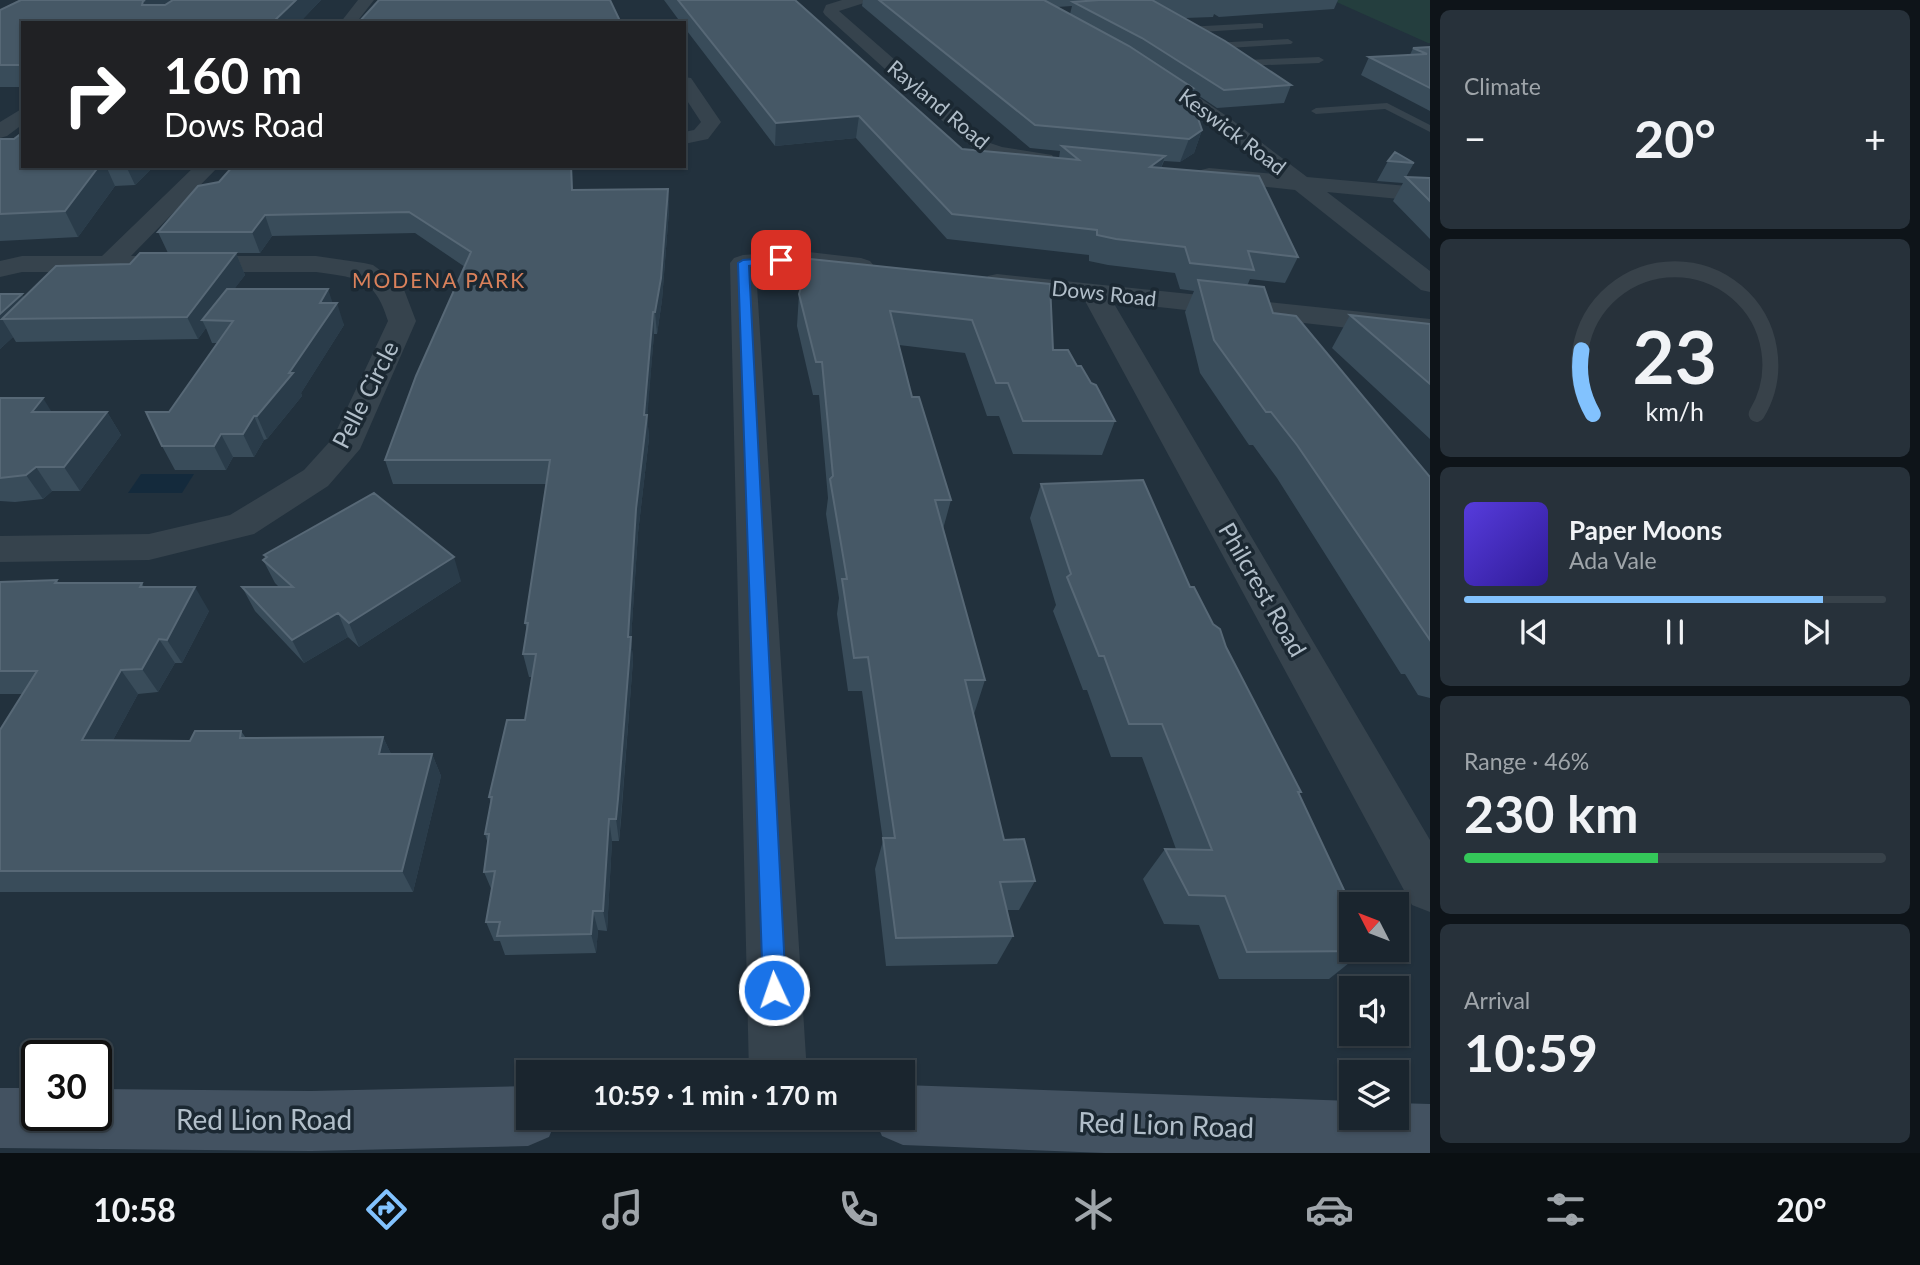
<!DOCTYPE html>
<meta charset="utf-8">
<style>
:root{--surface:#1a252e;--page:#27313a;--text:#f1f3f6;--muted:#9fa5aa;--line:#38424a;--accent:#82c2fe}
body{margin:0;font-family:Lato,sans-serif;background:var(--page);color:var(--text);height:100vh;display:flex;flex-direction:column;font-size:26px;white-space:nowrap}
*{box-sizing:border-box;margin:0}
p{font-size:23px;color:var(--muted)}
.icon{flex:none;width:38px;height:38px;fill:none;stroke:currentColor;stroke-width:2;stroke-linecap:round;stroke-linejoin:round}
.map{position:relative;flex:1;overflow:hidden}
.side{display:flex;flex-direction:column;gap:10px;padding:10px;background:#0e1419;width:490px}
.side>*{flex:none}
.top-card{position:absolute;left:21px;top:21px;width:665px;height:147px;border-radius:0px;box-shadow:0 2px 5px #0004,0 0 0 2px var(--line);background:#202124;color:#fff;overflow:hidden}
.needle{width:46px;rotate:312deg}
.buttons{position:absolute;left:1339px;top:892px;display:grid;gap:14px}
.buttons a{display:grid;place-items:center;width:70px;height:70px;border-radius:0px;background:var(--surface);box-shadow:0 2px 5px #0004,0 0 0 2px var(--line);font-size:35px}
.speed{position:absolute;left:21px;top:1040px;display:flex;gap:14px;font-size:35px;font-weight:700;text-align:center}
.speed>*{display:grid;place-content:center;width:91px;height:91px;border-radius:50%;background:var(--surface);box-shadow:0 2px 5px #0004,0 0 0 2px var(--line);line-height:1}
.speed .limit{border:4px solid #111;border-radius:10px;background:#fff;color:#111}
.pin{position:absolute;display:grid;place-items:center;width:60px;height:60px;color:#fff;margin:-30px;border-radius:14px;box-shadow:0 4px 10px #0006}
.me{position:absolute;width:77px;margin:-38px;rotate:357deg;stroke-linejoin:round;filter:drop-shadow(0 0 5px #0008)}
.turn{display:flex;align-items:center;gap:24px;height:147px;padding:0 28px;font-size:32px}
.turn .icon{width:91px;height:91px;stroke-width:2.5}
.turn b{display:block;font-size:49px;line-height:60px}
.big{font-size:52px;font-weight:700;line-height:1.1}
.side .widget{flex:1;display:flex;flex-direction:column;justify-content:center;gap:10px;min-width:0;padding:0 24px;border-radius:10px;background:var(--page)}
.side .dial{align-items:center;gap:0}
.dial svg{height:182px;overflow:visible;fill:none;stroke:var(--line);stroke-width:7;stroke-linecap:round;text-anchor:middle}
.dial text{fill:var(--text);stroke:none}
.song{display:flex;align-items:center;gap:21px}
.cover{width:84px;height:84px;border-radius:10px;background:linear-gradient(135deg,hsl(250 70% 55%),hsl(250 70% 35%))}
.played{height:7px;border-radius:4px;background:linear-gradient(90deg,var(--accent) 85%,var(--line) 85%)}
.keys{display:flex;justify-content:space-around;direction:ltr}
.heat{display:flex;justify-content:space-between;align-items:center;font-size:38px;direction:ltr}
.charge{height:10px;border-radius:5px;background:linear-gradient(90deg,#34c759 46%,var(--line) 0)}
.trip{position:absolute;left:516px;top:1060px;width:399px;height:70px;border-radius:0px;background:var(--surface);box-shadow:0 2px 5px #0004,0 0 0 2px var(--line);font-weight:700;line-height:70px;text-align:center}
.tabs{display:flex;height:112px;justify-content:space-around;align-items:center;background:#0a0f12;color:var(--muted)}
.tabs .icon{width:49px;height:49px}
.tabs .selected{color:var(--accent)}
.tabs b{font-size:32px;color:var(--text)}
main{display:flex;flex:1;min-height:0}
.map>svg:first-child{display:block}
.green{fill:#243e3e}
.water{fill:#142a3c}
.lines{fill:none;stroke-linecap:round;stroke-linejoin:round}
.lane{fill:#36434d;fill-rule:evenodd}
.street{fill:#36434d;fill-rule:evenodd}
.secondary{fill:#435261;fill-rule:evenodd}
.wall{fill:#394c5a;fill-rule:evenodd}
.shaded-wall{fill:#2a3c4a}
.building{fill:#465866;stroke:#576876;stroke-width:2}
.route{fill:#1a73e8;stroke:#114b97;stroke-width:2}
.labels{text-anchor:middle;stroke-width:7;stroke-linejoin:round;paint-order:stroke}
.far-street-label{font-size:21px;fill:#b1bec9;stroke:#1b2832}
.far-neighbourhood-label{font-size:21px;letter-spacing:2px;fill:#da815b;stroke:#1b2832}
.street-label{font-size:24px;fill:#b1bec9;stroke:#1b2832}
.near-street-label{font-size:28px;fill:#b1bec9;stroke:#1b2832}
</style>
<main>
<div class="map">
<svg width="1430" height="1153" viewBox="0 0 1430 1153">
<rect width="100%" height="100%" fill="#22313d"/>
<path class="green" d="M1332 0H1430V43H1428Z"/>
<path class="water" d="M141 474H194L182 493H128Z"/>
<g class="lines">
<path class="lane" d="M1260 23 1263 24V28L1186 33 1182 30 1186 27Z
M1288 39 1293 42 1291 44 1213 49 1208 46 1213 43Z
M1228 54H1234L1245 60 1319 57 1324 60 1319 63 1243 66 1228 58Z
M1387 103 1430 125V132L1385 109 1316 114 1311 111 1316 108Z"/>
<path class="street" d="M358 0H374L356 23H340Z
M842 0H867L864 3 839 11 990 143 1002 147 1052 155 1055 160 1052 165 1044 166 997 159 976 151 825 15 823 12 826 5Z
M1150 67 1156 68 1228 117 1307 177 1430 188V202L1327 192 1430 271V292L1421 290 1295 190 1201 180 1198 175 1201 170 1209 168 1276 174 1214 125 1144 76 1141 72 1144 68Z
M684 77 691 78 721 122 708 139 684 144V132L694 130 701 122 684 96Z
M23 108V124L7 136 0 138V122Z
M195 166H219L131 256H316L364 263 373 265 403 287 416 321 360 449 328 486 254 534 149 560 0 562V536L149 534 230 515 304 470 333 438 388 321C375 277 357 278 316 272H22L0 277V261L22 256H102Z
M800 251 861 258 870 261 874 266 870 271 861 274 800 267 756 270 807 1073H749L730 263 734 258 743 255Z
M997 274 1430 319V337L1113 302 1430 840V912L1412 905 1084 299 988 288 984 282 988 276Z"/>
<path class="secondary" d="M903 1085 1351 1101V1118H1396V1103L1430 1104V1153H1105L903 1145 882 1136 874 1118H903Z
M528 1086V1118H557L549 1137 528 1146 311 1151 0 1148V1088H37V1115H96V1089L311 1091Z"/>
</g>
<path class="wall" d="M21 0H321L299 23H23V87H0V10Z
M664 0H795L962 149 1059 158 1060 151 1030 148 862 6 863 0H1338L1334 9 1219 17 1214 14 1213 17 1185 18 1291 85 1284 103 1217 108 1192 91 1191 95 1202 130 1194 153 1180 162 1164 161 1161 168 1298 257 1285 283 1250 279 1247 286 1430 477V698L1418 695 1405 674H1401L1277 478 1253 445H1249L1200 373 1185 312 1194 291 1180 289 1175 273 1108 265 1089 261V255L947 239 856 138 775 146 684 27V23H681ZM1072 6 1070 14 1057 7Z
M1430 47V111L1361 75 1369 57 1410 55 1413 48Z
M0 139H14L23 166H154L135 185 115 186 78 237 0 241Z
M1388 161 1414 163 1406 177 1430 178V239L1393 201 1403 183 1377 181Z
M198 186 573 190 668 189 669 210 662 300 657 334H654L647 415 649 438 638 533 631 639 633 660 621 820 619 841H612L607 931 598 930 596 953 505 955 500 941H494L486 922 492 891 484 872 488 844 485 834 491 803 489 797 525 720 532 677H529L523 654 527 630 525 623 546 484H393L385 460 465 267 415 233 272 236 260 253H236L245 275 234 289 333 303 344 325 301 393 302 396 267 439 264 440 254 457H233L226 470H175L162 446 169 412 218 343H212L206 328 198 339 16 342 13 337 0 349V294H22L24 298 168 253 158 232Z
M810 259 1053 350 1077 366 1091 383 1115 421 1102 455 1013 454 999 416H987L965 353 899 345 912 397 951 500 943 529 985 680 974 714 1004 840 1035 881 1019 910H1007L1013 936 997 964 886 966 875 869 883 841 862 691H848L837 614 839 598 826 514 828 498 819 395H813L797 326 799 294Z
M1350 315 1430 324V439L1332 348Z
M0 398 52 412H107L121 435 80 491H52L43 499 15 502 0 501Z
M1041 484 1190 587 1226 647 1301 792 1299 794 1351 905V911L1348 913 1364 951 1329 979H1219L1199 925 1164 924 1143 879 1165 849H1176L1142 757H1111L1087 690H1083L1053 611 1056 605 1030 518Z
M264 555 461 581 359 647 348 637 304 663 255 611 242 587H279L275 583 263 560 266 558Z
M57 580 59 583H142L144 587 209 611 182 663H175L158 692 138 694 113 740 190 741 241 731 246 738 383 737 391 754H432L441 776 413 892H0V730L23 694H0V582Z"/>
<path class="shaded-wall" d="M145 0H181L150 21 142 5 143 1Z
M296 0H321L299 23H272Z
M859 116 856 138 775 146 776 123Z
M1202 130 1194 153 1180 162 1189 139Z
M1165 156 1157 179 1150 167Z
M99 166H106L115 186 78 237 65 211Z
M126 166H154L135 185Z
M571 166H572L574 211 572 190Z
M668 189 669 210 662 300 657 334 655 312Z
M265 215 272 236 260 253 252 232Z
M236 253 245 275 211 320H202L206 328 198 339 187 317Z
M328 289 334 307 337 303 344 325 301 393 302 396 267 439 257 416 289 373 320 303Z
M22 294 35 316 2 319 13 337 0 349V314Z
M653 312 654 334 647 421V415L649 438 638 533 631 639 633 660 619 841 616 819 636 509Z
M43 398 58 422 32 412Z
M107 412 121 435 80 491 64 467Z
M254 416 264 440 254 457 243 434Z
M221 434 233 457 226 470 214 446Z
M36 467 52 491 43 499 26 475Z
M454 557 461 581 359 647 349 623Z
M195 587 209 611 182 663 167 640Z
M338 613 348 637 304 663 292 640Z
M159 639 175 663 158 692 142 669Z
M121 670 138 694 101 762 82 740Z
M383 737 394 760 379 754Z
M432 754 441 776 413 892 402 871Z
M609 819 612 841 607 931 603 911Z
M593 911 598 930 596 953 591 934Z"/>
<path class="building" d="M21 0H145L143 1 142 5H165L173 0H296L272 23H23V65H0V10Z
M379 0H610L621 23H358Z
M678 0H795L962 149 1079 160 1062 146 1165 156 1150 167 1259 176 1298 257 1248 251 1254 270 1190 263 1185 247 1116 239 1097 235V230L952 214 859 116 776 123Z
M879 0H1044L1129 46 1193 88 1188 89 1202 130 1189 139 1035 125Z
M1099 0H1152L1225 41 1291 85 1224 90 1142 38 1073 2Z
M1430 47V88L1369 57 1427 54 1413 48Z
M23 132V166H99L65 211 0 214V139H14Z
M1395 152 1414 163 1388 161Z
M233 166H571L572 190 668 189 661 278 655 312H653L644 415H647L636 509 628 637H631L618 799 616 819H609L603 911H593L591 934 497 936 500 922H486L495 871 484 872 489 834H485L492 797H489L507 720H525L536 654H523L528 623H525L550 460H385L416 376 471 252 409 212 265 215 252 232H158L198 186 219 182Z
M1406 177 1430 178V201Z
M140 253H236L187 317 2 319 56 266 130 264Z
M810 259 1050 284 1053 350H1068L1077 366H1081L1091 383 1096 385 1115 421H1023L1008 383H996L972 320 890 311 912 397H919L951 500H935L985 680H965L1004 840 1024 839 1035 881 1000 882 1013 936 896 938 883 838H895L868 657 854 658 842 579H847L830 479 833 476 822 362H816L799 294Z
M1198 280 1264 287 1273 313 1296 316 1430 477V640L1297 445 1271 412H1266L1214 340Z
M227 289H328L320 303H337L289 373H293L257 416H254L243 434H221L214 446H162L146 412H169L233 321 202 320Z
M0 294H22L0 314Z
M1350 315 1430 324V384Z
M0 398H43L32 412H107L64 467H36L26 475 0 478Z
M1143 480 1190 587H1194L1213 624 1220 629 1226 647 1301 792H1298L1351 905V909H1347L1351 920V950H1364V951L1247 952 1225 896 1189 895 1165 849 1212 850 1162 724H1129L1104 656H1099L1067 577 1071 574 1041 484Z
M374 493 454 557 349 623 338 613 292 640 242 587H293L263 560 267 557 264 555Z
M57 580 55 583H142L140 587H195L167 640 159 639 142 669 121 670 82 740 190 741 195 731H241L240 738 383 737 379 754H432L402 871H0V730L37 671H0V582Z"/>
<path class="route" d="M781 257 787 260 785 262 749 266 786 990 782 998 774 1001 766 998 763 990 738 263 743 260Z"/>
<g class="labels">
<g class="far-street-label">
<text transform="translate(938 105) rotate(40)" y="7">Rayland Road</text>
<text transform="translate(1232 132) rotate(37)" y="7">Keswick Road</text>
<text transform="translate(1104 294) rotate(6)" y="7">Dows Road</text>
</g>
<g class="far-neighbourhood-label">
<text x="439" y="288">MODENA PARK</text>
</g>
<g class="street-label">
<text transform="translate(366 395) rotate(-63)" y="8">Pelle Circle</text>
<text transform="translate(1262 590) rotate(60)" y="8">Philcrest Road</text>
</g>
<g class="near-street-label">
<text x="264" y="1130">Red Lion Road</text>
<text transform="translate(1166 1125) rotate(2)" y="10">Red Lion Road</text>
</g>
</g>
</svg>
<div class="buttons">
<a><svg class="needle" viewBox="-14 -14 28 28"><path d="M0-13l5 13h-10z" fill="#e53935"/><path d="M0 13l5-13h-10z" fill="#9fa5aa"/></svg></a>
<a><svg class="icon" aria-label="sound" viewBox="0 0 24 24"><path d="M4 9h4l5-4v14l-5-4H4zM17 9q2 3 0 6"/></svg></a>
<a><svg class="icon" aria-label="layers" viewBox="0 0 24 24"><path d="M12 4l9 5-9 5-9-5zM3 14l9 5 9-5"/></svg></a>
</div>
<div class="speed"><div class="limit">30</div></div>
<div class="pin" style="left:781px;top:260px;background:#d93025"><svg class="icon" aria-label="arrive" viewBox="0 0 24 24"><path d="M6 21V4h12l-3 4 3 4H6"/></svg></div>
<svg class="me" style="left:774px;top:990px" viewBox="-20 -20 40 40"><circle r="17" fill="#1a73e8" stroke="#fff" stroke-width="3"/><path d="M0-11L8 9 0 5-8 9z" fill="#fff"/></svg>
<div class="trip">10:59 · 1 min · 170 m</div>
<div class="top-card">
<div class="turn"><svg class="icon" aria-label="right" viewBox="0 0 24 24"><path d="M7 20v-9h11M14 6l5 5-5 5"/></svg><div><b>160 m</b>Dows Road</div></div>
</div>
</div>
<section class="side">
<div class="widget"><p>Climate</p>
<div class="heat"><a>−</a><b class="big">20°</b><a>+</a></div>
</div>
<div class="widget dial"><svg viewBox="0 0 100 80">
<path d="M14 69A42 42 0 1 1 86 69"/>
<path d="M14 69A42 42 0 0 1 9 41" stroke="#82c2fe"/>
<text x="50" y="56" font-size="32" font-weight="700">23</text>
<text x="50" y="72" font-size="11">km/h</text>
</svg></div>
<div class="widget">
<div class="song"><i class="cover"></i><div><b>Paper Moons</b><p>Ada Vale</p></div></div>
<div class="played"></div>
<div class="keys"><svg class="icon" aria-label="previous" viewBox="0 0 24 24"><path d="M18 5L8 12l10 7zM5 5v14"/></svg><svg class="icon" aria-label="pause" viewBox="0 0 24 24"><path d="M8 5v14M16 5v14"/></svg><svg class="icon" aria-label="next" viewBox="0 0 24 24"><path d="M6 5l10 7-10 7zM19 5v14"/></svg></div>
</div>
<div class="widget"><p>Range · 46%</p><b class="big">230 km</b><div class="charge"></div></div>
<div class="widget"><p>Arrival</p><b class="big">10:59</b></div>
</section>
</main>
<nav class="tabs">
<b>10:58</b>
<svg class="icon selected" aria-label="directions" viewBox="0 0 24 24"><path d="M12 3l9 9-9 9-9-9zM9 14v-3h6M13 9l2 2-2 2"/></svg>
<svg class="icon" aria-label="music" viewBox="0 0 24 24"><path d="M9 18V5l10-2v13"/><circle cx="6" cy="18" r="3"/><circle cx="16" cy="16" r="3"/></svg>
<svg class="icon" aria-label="phone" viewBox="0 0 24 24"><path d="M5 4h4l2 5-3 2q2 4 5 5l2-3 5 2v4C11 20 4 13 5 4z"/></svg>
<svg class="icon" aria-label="climate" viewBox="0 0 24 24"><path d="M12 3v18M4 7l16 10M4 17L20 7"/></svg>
<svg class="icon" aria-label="car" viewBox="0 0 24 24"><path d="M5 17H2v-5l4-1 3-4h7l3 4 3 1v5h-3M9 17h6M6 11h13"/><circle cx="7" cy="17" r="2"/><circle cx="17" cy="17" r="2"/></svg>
<svg class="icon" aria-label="filters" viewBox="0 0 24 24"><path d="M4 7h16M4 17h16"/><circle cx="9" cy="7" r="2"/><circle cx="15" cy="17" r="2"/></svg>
<b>20°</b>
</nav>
